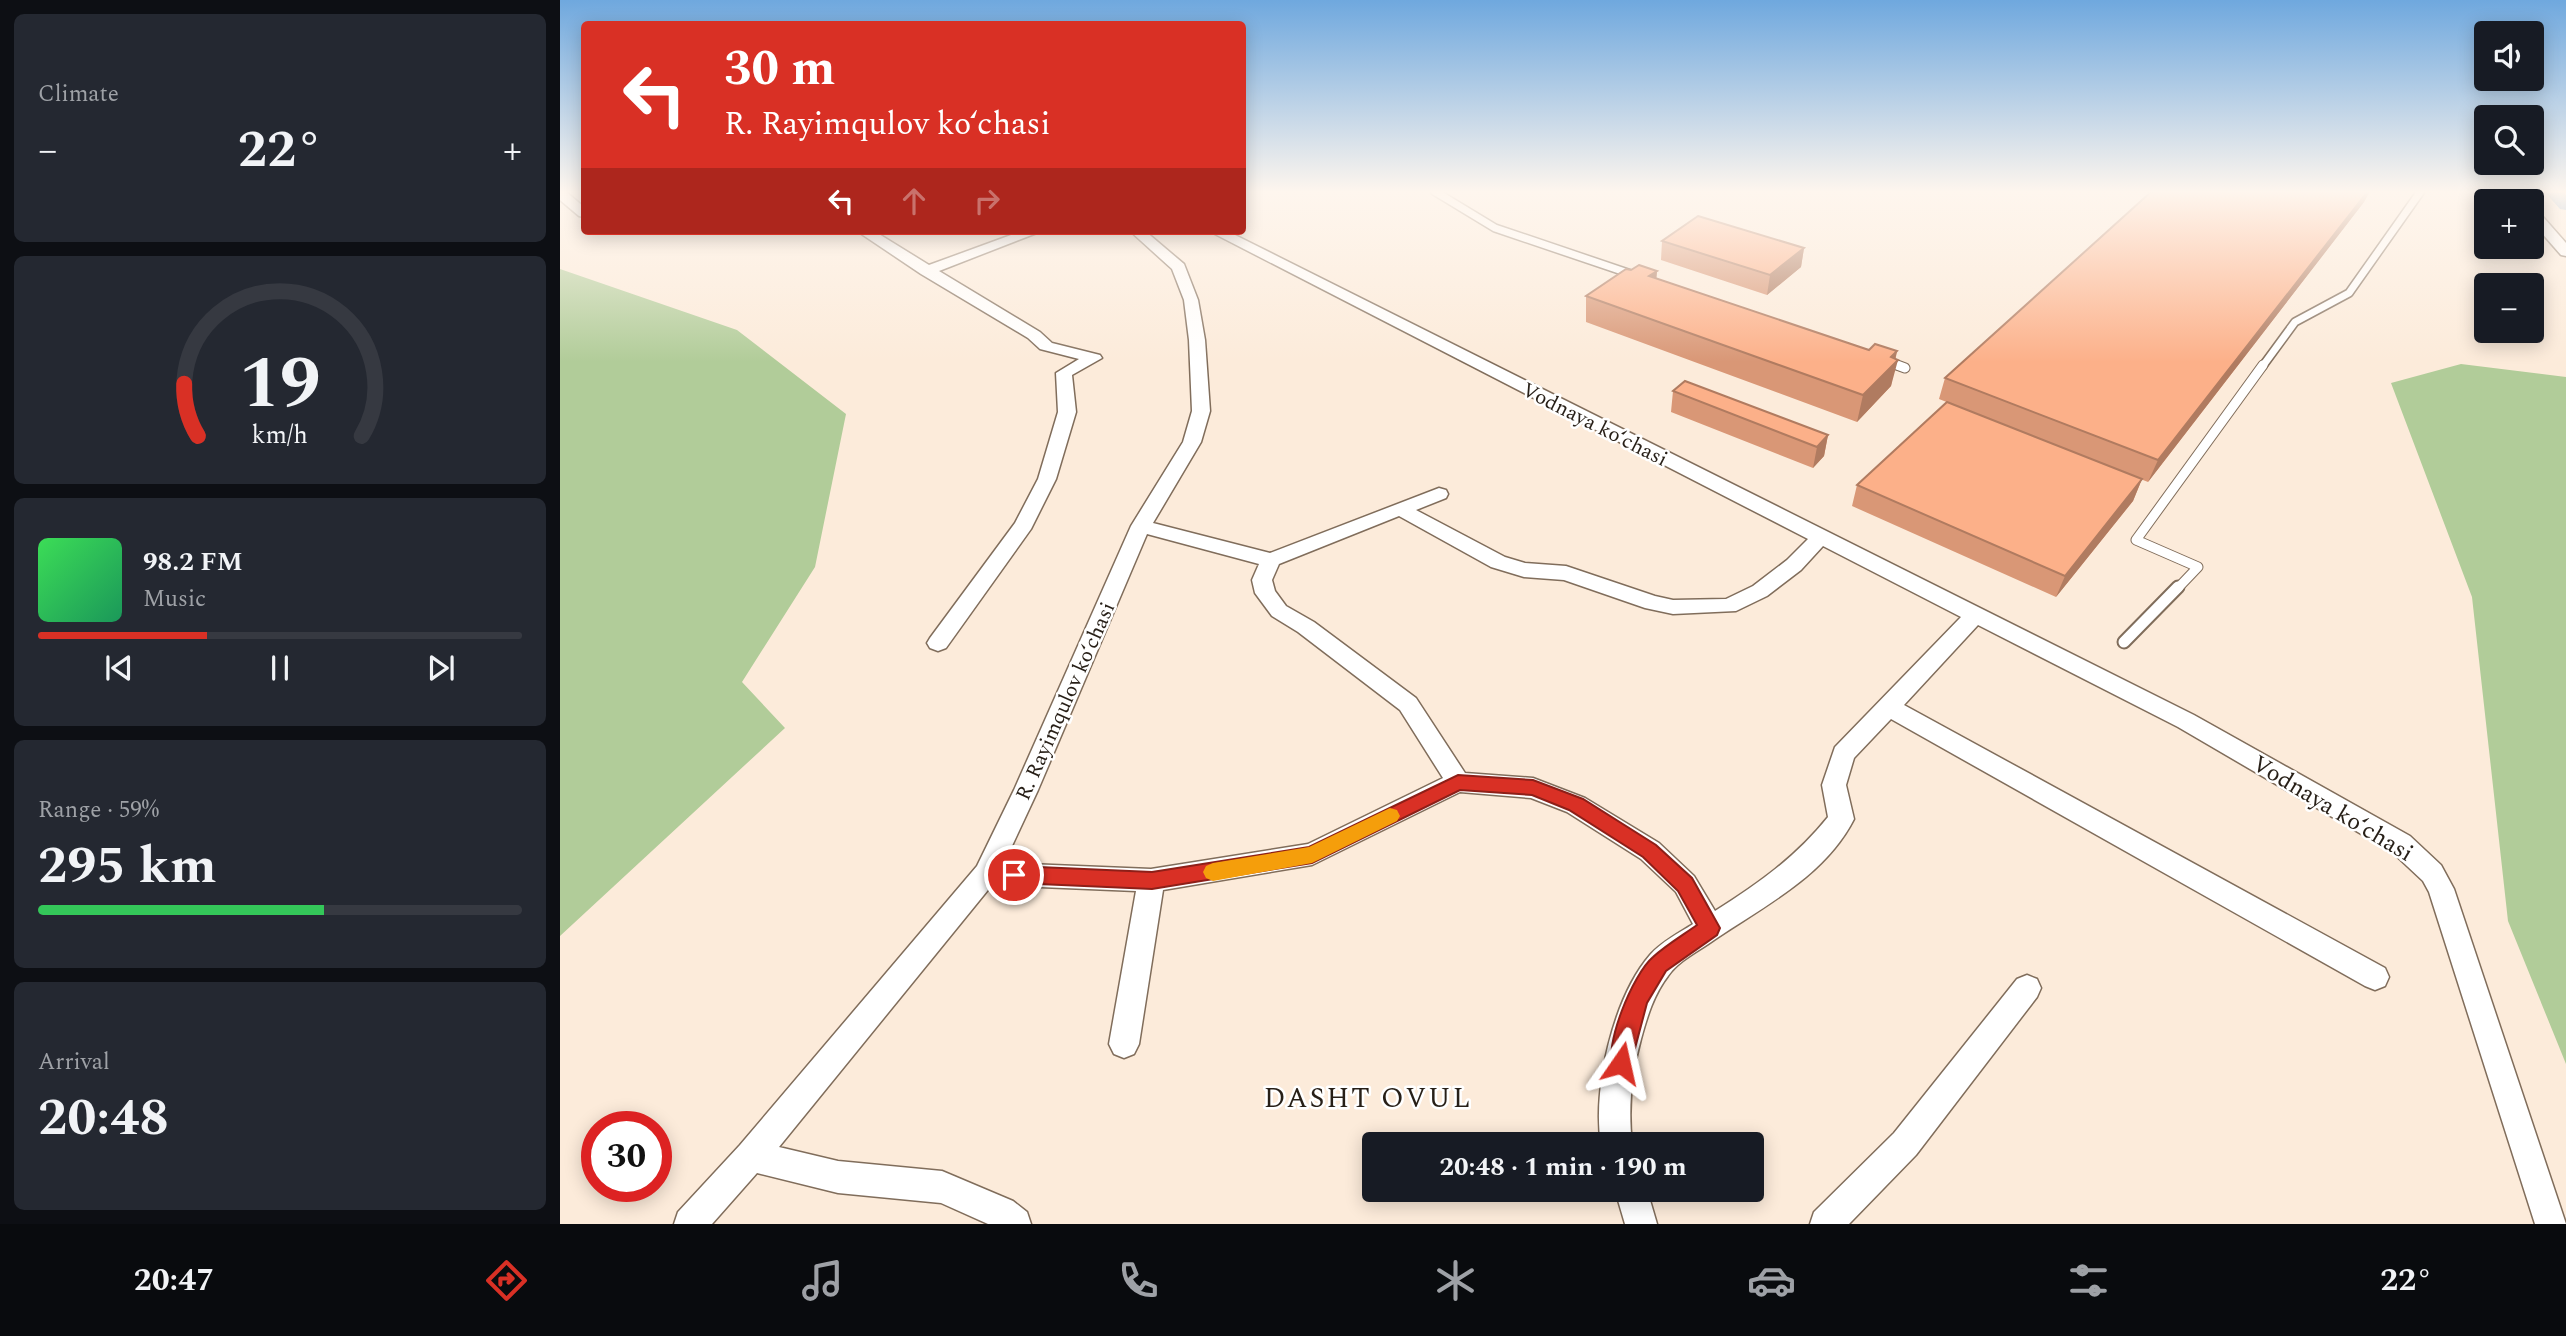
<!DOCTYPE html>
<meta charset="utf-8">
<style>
:root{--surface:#171b24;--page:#242831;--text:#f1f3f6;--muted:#9ea1a6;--line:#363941;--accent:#d93025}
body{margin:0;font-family:Spectral,serif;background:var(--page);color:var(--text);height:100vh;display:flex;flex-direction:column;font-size:26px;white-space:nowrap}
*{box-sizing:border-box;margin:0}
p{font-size:23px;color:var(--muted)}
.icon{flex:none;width:38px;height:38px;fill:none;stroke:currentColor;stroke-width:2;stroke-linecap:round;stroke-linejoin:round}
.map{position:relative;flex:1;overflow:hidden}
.details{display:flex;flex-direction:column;gap:14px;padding:14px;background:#0d0f14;width:560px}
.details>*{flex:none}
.top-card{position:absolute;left:21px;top:21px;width:665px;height:214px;border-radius:7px;box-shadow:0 4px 18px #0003;background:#d93025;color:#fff;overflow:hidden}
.tools{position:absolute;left:1914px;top:21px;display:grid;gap:14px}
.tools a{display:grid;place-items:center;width:70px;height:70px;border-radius:7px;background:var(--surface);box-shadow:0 4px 18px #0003;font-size:35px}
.speed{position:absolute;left:21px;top:1111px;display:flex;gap:14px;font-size:35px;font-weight:700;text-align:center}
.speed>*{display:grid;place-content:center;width:91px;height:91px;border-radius:50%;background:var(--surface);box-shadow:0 4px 18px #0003;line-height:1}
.speed .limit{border:10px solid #d22;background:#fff;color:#111}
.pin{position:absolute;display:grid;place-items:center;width:60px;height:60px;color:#fff;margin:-30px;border:4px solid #fff;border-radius:50%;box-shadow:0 2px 7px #0007}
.me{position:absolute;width:77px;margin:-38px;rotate:11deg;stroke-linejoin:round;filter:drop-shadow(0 0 5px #0008)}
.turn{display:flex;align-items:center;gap:24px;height:147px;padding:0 28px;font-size:32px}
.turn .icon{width:91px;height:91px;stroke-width:2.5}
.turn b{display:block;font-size:49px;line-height:60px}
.lanes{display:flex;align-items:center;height:66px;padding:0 28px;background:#0003;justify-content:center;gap:35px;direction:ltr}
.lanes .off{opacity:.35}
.big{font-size:52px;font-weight:700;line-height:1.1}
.details .card{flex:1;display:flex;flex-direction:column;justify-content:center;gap:10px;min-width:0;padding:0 24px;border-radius:10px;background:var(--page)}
.details .dial{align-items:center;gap:0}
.dial svg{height:182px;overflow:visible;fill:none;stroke:var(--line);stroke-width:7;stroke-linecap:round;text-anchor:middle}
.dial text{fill:var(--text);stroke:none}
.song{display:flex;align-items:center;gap:21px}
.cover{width:84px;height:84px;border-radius:10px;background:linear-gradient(135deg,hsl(130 70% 55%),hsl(150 70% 35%))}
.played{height:7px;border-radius:4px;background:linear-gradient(90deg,var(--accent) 35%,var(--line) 35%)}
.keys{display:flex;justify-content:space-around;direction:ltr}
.heat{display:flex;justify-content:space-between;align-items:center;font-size:38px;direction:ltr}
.charge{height:10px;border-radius:5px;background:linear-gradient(90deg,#34c759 59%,var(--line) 0)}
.trip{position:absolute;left:802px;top:1132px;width:402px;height:70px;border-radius:7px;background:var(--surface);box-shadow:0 4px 18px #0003;font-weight:700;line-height:70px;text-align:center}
.dock{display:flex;height:112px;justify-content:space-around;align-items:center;background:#090b0e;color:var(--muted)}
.dock .icon{width:49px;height:49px}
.dock .on{color:var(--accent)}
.dock b{font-size:32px;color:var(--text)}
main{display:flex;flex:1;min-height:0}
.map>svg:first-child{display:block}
.green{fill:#b1cc99}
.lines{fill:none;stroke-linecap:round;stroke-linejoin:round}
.canal{fill:#5b97ce;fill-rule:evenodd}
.lane-far2-casing{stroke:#806d5b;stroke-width:10}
.lane-far1-casing{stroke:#806d5b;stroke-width:11}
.lane-casing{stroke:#806d5b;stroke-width:15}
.street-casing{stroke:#806d5b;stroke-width:3}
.lane-far2{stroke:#fff;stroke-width:7}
.lane-far1{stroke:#fff;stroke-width:9}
.lane{stroke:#fff;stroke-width:11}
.street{fill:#fff;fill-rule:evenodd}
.wall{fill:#d99776}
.shaded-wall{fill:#b07b60}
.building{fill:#fcb089;stroke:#b07b60;stroke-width:2}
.route{fill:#d93025;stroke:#8d1f18;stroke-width:2}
.slow{fill:#f59e0b}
.labels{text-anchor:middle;stroke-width:5;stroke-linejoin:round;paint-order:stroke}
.street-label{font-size:21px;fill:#271f17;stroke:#fff}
.near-street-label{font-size:24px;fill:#271f17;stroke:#fff}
.near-quarter-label{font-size:28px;letter-spacing:2px;fill:#271f17;stroke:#fff}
</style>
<main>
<section class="details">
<div class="card"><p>Climate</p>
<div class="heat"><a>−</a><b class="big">22°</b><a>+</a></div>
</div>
<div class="card dial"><svg viewBox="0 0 100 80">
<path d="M14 69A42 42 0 1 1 86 69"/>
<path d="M14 69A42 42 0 0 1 8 46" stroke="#d93025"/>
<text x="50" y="56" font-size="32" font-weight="700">19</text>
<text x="50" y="72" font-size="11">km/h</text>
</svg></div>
<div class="card">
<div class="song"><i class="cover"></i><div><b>98.2 FM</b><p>Music</p></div></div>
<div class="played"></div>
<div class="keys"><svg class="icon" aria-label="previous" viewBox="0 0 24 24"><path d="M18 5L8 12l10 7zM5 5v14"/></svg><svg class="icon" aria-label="pause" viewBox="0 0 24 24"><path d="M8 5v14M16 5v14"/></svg><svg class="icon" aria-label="next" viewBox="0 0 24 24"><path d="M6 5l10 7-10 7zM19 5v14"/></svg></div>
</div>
<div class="card"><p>Range · 59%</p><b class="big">295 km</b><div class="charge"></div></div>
<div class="card"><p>Arrival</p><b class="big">20:48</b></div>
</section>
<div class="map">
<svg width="2006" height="1224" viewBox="0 0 2006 1224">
<rect width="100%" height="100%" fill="#fcebda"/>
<path class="green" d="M0 269 177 330 286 414 255 567 182 682 225 728 0 936Z
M1901 364 2006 377V1064L1948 921 1912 597 1831 383Z"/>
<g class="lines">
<path class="canal" d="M1984 191H2002L2006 195V210L2000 209Z"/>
<g class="lane-far2-casing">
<path id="lane-far2" d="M874 191 935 228 1074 275
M1324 361 1342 367
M1702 367 1735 322 1789 293 1861 191"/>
</g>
<g class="lane-far1-casing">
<path id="lane-far1" d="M1337 365 1345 368
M1617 589 1638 567 1576 540 1703 365"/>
</g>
<g class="lane-casing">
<path id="lane" d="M1564 642 1618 587"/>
</g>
<g class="street-casing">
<path id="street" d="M0 191H5L24 207V217L19 216 0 200Z
M1947 191H1960L1969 201H1955Z
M1972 209 1977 210 2006 243V256L2001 255 1972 222Z
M297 231H314L369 265 462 231H482L379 271 480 332 492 343 540 355 542 358 512 375 516 412 496 479 471 529 386 648 378 651 370 648 367 643 370 638 455 523 478 479 498 412 496 373 519 359 480 349 468 338 361 274Z
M570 231H585L624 264 638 300 645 340 650 411 641 442 593 523 710 553 879 488 886 490 888 494 886 498 856 510 945 557 965 563 1006 566 1095 596 1113 600 1166 599 1193 586 1227 560 1248 539 649 231H667L1634 715 1850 836 1881 865 1894 889 2006 1224H1975L1869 892 1863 881 1832 852 1618 727 1418 625 1344 705 1825 968 1829 977 1825 986 1815 990 1805 986 1331 719 1294 758 1286 785 1294 819C1265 876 1204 906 1154 940 1139 951 1119 960 1108 976 1094 994 1087 1017 1081 1039 1071 1075 1068 1108 1072 1144H1041C1032 1090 1053 998 1090 955 1101 942 1119 933 1133 924L1116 892 1081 859 1007 812 971 798 900 792 752 865 603 890 579 1044 574 1054 564 1058 554 1054 549 1044 576 891 432 885 219 1147 278 1161 382 1171 453 1201 467 1212 471 1224H428L381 1203 278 1193 197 1173 152 1224H114L118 1212 180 1145 417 866 454 790 571 526 623 442 632 411 629 340 624 300 612 269ZM839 516 931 567 964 577 1004 580 1085 608 1113 614 1176 611 1207 596 1241 570 1263 546 1401 617 1275 747 1262 785 1268 817C1236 857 1198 884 1155 911L1134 876 1099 843 1025 798 973 778 905 773 856 698 754 622 726 606 715 591 712 580 719 564ZM587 534 699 564 692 580 695 593 712 616 738 632 840 710 883 778 748 844 591 869 444 863 478 790Z
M1467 975 1477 979 1481 988 1477 997 1356 1155 1289 1224H1250L1254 1212 1334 1133 1457 979Z
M1055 1190H1087L1097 1224H1065Z"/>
</g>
<use href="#lane-far2" class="lane-far2"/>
<use href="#lane-far1" class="lane-far1"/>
<use href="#lane" class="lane"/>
<use href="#street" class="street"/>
</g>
<path class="wall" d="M1592 191H1810L1804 202 1588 482 1379 399 1385 378Z
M1102 241 1244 248 1241 267 1207 295 1101 260Z
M1071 270 1097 271 1096 278 1309 350 1337 351 1331 386 1297 422 1026 322V296Z
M1113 391 1268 435 1264 456 1253 468 1111 412Z
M1582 479 1573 501 1496 597 1292 506 1297 485Z"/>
<path class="shaded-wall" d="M1808 191H1810L1804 202 1588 482 1598 460Z
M1244 248 1241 267 1207 295 1210 275Z
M1097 271 1095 296 1089 276Z
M1337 351 1334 364 1338 360 1331 386 1297 422 1303 395Z
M1268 435 1264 456 1253 468 1257 447Z
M1582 479 1573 501 1496 597 1505 576Z"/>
<path class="building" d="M1592 191H1808L1598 460 1385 378Z
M1138 216 1244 248 1210 275 1102 241Z
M1079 265 1097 271 1089 276 1309 350 1315 344 1337 351 1331 357 1338 360 1303 395 1026 296 1066 269 1071 270Z
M1125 381 1268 435 1257 447 1113 391Z
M1387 402 1582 479 1505 576 1297 485Z"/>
<linearGradient id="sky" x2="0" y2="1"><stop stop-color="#6fa8de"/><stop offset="0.53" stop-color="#fef6ee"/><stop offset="1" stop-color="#fef6ee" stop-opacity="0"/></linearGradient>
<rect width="2006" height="362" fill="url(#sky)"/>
<path class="route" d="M898 775 973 780 1023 799 1096 845 1132 878 1160 928 1157 935 1106 971 1087 1003 1069 1071 1061 1074 1053 1071C1043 1046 1073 974 1093 957 1106 945 1123 935 1137 925L1118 891 1083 857 1009 810 972 795 900 790 752 863 592 889 454 883 447 881 444 875 447 869 454 866 592 872 749 847Z"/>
<path class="slow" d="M830 808 837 810 840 816 837 821 752 863 653 881 646 878 643 872 646 866 653 863 749 847Z"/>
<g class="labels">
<g class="street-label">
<text transform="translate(1035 424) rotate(27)" y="7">Vodnaya ko‘chasi</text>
<text transform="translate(505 701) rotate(-66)" y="7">R. Rayimqulov ko‘chasi</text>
</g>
<g class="near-street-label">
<text transform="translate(1773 808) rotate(31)" y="8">Vodnaya ko‘chasi</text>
</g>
<g class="near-quarter-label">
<text x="808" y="1107">DASHT ОVUL</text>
</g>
</g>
</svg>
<div class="tools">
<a><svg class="icon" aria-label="sound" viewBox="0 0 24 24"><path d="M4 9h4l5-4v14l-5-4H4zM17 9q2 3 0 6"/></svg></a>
<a><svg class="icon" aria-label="search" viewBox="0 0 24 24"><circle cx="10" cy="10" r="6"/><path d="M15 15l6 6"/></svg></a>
<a>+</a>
<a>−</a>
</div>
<div class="speed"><div class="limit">30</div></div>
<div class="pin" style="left:454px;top:875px;background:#d93025"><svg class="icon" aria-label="arrive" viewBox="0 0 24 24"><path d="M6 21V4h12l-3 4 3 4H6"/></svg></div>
<svg class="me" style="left:1061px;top:1063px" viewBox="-20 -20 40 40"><path d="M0-17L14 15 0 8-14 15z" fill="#d93025" stroke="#fff" stroke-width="4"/></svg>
<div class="trip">20:48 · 1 min · 190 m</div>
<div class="top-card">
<div class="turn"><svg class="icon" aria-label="left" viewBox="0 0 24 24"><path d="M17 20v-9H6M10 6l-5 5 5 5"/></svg><div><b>30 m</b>R. Rayimqulov ko‘chasi</div></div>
<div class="lanes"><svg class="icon" aria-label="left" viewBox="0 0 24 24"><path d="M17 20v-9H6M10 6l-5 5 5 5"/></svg><svg class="icon off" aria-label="ahead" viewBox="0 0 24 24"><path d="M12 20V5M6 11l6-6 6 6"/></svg><svg class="icon off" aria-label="right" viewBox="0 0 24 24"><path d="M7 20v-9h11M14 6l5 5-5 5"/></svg></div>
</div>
</div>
</main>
<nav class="dock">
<b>20:47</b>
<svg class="icon on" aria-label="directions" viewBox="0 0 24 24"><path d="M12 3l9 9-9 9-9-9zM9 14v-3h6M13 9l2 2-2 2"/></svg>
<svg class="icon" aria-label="music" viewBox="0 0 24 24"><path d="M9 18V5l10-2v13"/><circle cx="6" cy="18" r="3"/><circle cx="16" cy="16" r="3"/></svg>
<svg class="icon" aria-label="phone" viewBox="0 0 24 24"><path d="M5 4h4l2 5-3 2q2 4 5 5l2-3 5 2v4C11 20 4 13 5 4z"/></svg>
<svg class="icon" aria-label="climate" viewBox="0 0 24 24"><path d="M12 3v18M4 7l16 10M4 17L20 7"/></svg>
<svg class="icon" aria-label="car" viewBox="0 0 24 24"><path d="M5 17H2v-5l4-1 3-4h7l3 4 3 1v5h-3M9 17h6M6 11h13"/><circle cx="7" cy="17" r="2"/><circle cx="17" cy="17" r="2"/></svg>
<svg class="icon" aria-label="filters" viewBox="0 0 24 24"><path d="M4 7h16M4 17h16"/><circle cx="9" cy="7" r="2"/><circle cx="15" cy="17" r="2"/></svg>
<b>22°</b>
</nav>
